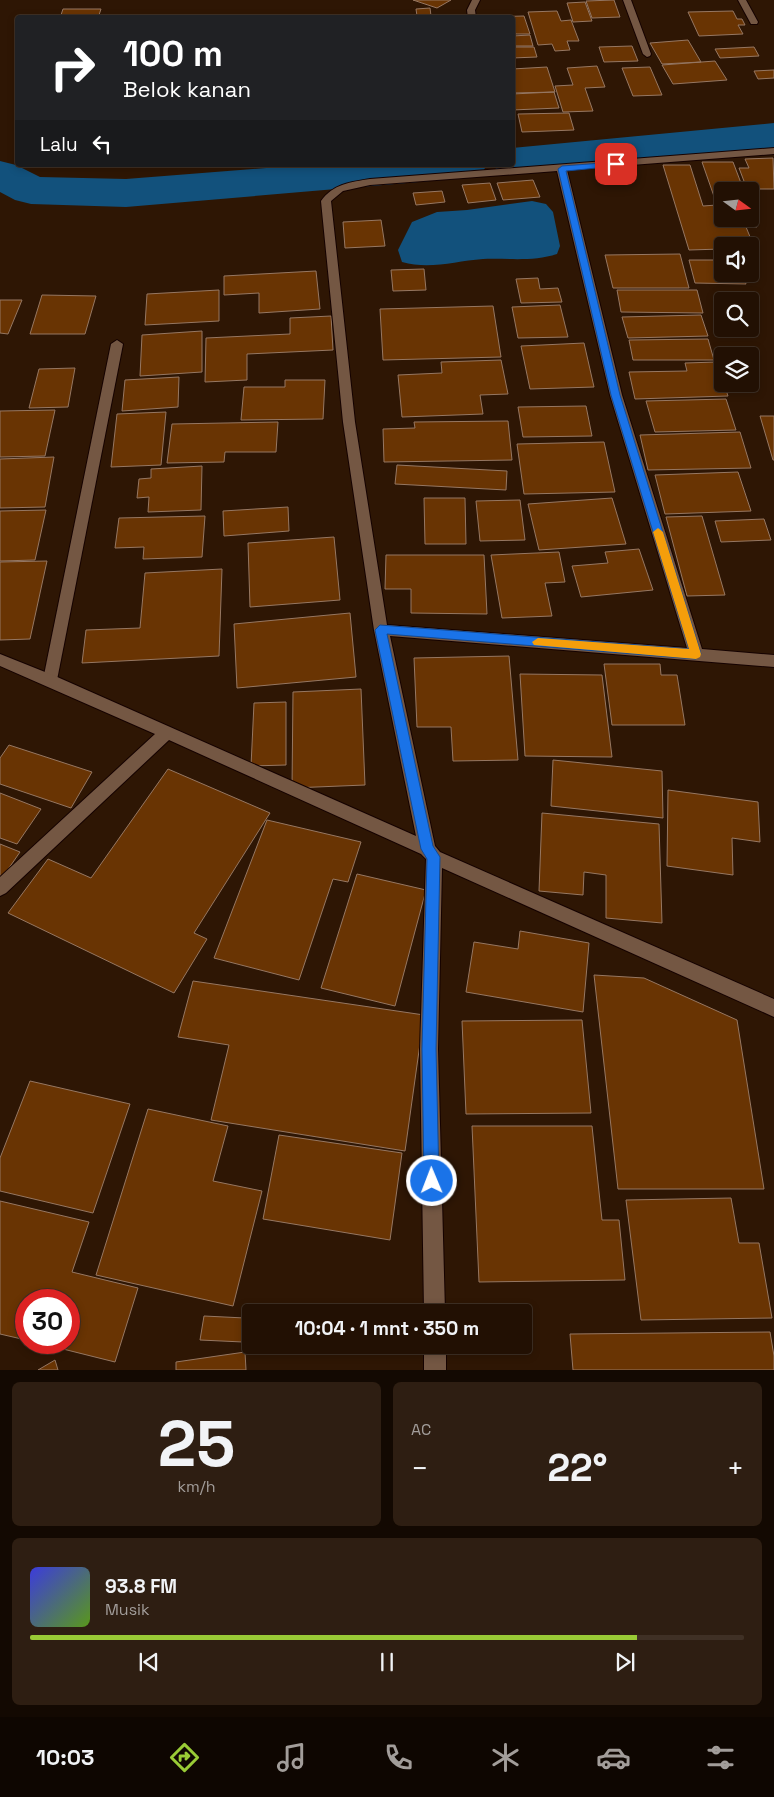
<!DOCTYPE html>
<html lang="id">
<meta charset="utf-8">
<style>
:root{--surface:#221003;--page:#2e1e12;--text:#f1f3f6;--muted:#a29d9a;--line:#3f3025;--accent:#99cb36}
body{margin:0;font-family:"Space Grotesk",sans-serif;background:var(--page);color:var(--text);height:100vh;display:flex;flex-direction:column;font-size:19px;white-space:nowrap}
*{box-sizing:border-box;margin:0}
p{font-size:16px;color:var(--muted)}
.icon{flex:none;width:28px;height:28px;fill:none;stroke:currentColor;stroke-width:2;stroke-linecap:round;stroke-linejoin:round}
.map{position:relative;height:1370px;overflow:hidden}
.details{display:flex;flex-direction:column;gap:12px;padding:12px;background:#130902;flex:1}
.details>*{flex:none}
.banner{position:absolute;left:15px;top:15px;width:500px;height:152px;border-radius:5px;box-shadow:0 2px 8px #0003,0 0 0 1px var(--line);background:#202124;color:#fff;overflow:hidden}
.needle{width:32px;rotate:105deg}
.fabs{position:absolute;left:714px;top:182px;display:grid;gap:10px}
.fabs a{display:grid;place-items:center;width:45px;height:45px;border-radius:5px;background:var(--surface);box-shadow:0 2px 8px #0003,0 0 0 1px var(--line);font-size:25px}
.speed{position:absolute;left:15px;top:1289px;display:flex;gap:10px;font-size:25px;font-weight:700;text-align:center}
.speed>*{display:grid;place-content:center;width:65px;height:65px;border-radius:50%;background:var(--surface);box-shadow:0 2px 8px #0003,0 0 0 1px var(--line);line-height:1}
.speed .limit{border:8px solid #d22;background:#fff;color:#111}
.pin{position:absolute;display:grid;place-items:center;width:42px;height:42px;color:#fff;margin:-21px;border-radius:10px;box-shadow:0 2px 8px #0006}
.me{position:absolute;width:55px;margin:-28px;rotate:359deg;stroke-linejoin:round;filter:drop-shadow(0 0 4px #0008)}
.turn{display:flex;align-items:center;gap:18px;height:105px;padding:0 25px;font-size:22px}
.turn .icon{width:65px;height:65px;stroke-width:2.5}
.turn b{display:block;font-size:35px;line-height:42px}
.then{display:flex;align-items:center;height:48px;padding:0 25px;background:#0003;gap:10px;font-size:19px}
.big{font-size:38px;font-weight:700;line-height:1.1}
.details .tile{flex:1;display:flex;flex-direction:column;justify-content:center;gap:8px;min-width:0;padding:0 18px;border-radius:8px;background:var(--page)}
.details .dial{align-items:center;gap:0}
.dial b{font-size:65px;line-height:1}
.song{display:flex;align-items:center;gap:15px}
.cover{width:60px;height:60px;border-radius:8px;background:linear-gradient(135deg,hsl(240 70% 55%),hsl(90 70% 35%))}
.played{height:5px;border-radius:2px;background:linear-gradient(90deg,var(--accent) 85%,var(--line) 85%)}
.keys{display:flex;justify-content:space-around;direction:ltr}
.heat{display:flex;justify-content:space-between;align-items:center;font-size:28px;direction:ltr}
.details .tiles{flex:1;display:grid;gap:12px;grid-template-columns:1fr 1fr}
.tile:last-child{grid-column:span 2}
.trip{position:absolute;left:242px;top:1304px;width:290px;height:50px;border-radius:5px;background:var(--surface);box-shadow:0 2px 8px #0003,0 0 0 1px var(--line);font-weight:700;line-height:50px;text-align:center}
.tabs{display:flex;height:80px;justify-content:space-around;align-items:center;background:#0e0601;color:var(--muted)}
.tabs .icon{width:35px;height:35px}
.tabs .selected{color:var(--accent)}
.tabs b{font-size:22px;color:var(--text)}
.map>svg:first-child{display:block}
.water{fill:#12517c}
.lines{fill:none;stroke-linecap:round;stroke-linejoin:round}
.river{fill:#12517c;fill-rule:evenodd}
.building{fill:#693403;stroke:#967762}
.lane-casing{stroke:#150200;stroke-width:2}
.street-casing{stroke:#150200;stroke-width:2}
.lane{fill:#745743;fill-rule:evenodd}
.street{fill:#745743;fill-rule:evenodd}
.route{fill:#1a73e8;stroke:#114b97}
.slow{fill:#f59e0b}
</style>
<div class="map">
<svg width="774" height="1370" viewBox="0 0 774 1370">
<rect width="100%" height="100%" fill="#2e1604"/>
<path class="water" d="M532 201 546 204 553 212 560 246 557 254C533 262 508 258 483 259 455 261 430 270 402 262L398 250 412 222 437 212 467 210Z"/>
<g class="lines">
<path class="river" d="M774 123V149L512 174 497 170 493 165H512V148Z
M0 161 16 165 40 177 126 179 303 165H487L481 174 465 178 126 207 31 204 15 200 0 192Z"/>
</g>
<path class="building" d="M413 0H451L437 8Z
M614 0 620 17 592 18 586 1Z
M585 2 592 21 573 22 567 3Z
M430 8 431 16H417L416 9Z
M63 9H101L98 18H60Z
M557 11 561 21 571 20 579 41H567L570 50 555 51 552 44 538 45 528 12Z
M733 11 737 19H742L745 25H738L743 34 699 36 688 12Z
M524 16 530 34H516L512 27V18L486 17Z
M530 35 533 46H512V36Z
M688 40 701 62 662 64 650 43Z
M632 46 638 61 604 62 599 47Z
M512 47H534L537 57 512 58Z
M754 47 759 56 720 58 715 49Z
M715 61 727 80 673 84 662 65Z
M597 66 605 87 585 88 593 111 563 112 555 86 573 85 567 68Z
M547 67 555 92 512 93V69Z
M650 67 662 95 633 96 622 68Z
M774 70V78L758 79 754 71Z
M554 92 559 108 512 110V94Z
M569 113 574 130 522 132 518 114Z
M773 158 774 189H747L739 168H749L745 159Z
M702 162H733L744 191H722V219H750V208L757 227H746L755 249H750V246H722V249L689 250 663 165H690L703 206 717 205Z
M533 180 540 197 503 200 497 183Z
M490 183 496 200 468 203 462 185Z
M442 191 445 202 416 205 413 193Z
M381 220 385 246 345 248 343 222Z
M680 254 689 288H613L605 255Z
M689 260H722V274H743L746 284 695 283Z
M424 269 426 290 393 291 391 270Z
M316 271 320 309 259 313V293L224 295V276Z
M538 278 540 289 558 288 562 302 521 303 516 279Z
M219 290V321L145 325 147 294Z
M617 290H697L703 313 621 312Z
M42 295 96 296 85 334H30Z
M0 300H22L8 334 0 333Z
M560 305 568 337 518 338 512 307Z
M493 306 501 357 383 360 380 309Z
M701 315 708 336 628 338 622 317Z
M331 316 333 350 247 354V380L205 382 206 338 290 334V318Z
M202 331V372L140 376 142 335Z
M708 339 714 360H633L629 340Z
M584 343 594 387 530 389 521 346Z
M501 360 508 394 480 395 483 414 402 417 398 375 442 373 441 362Z
M717 362 728 396 635 399 629 372 687 371 685 363Z
M75 368 68 407 29 408 39 369Z
M179 377 178 407 122 411 125 380Z
M285 380H325L323 419 241 420 244 387H285Z
M726 399 736 430 655 432 646 401Z
M586 406 592 436 523 437 518 407Z
M55 410 45 456 0 457V411Z
M166 412 161 465 111 467 117 414Z
M760 416H774V460H773Z
M508 421 512 460 384 462 383 429 415 428 414 422Z
M278 422 276 452H225L224 462 167 463 172 424Z
M740 432 751 468 648 470 640 435Z
M604 442 615 492 524 494 517 444Z
M54 457 45 507 0 508V459Z
M397 465 507 471 506 490 395 484Z
M202 466 201 510 148 512 149 497 137 498 139 479 151 478V469Z
M738 472 751 511 665 514 655 475Z
M424 498H465L466 544H425Z
M612 498 626 544 539 550 528 504Z
M520 500 525 540 480 541 476 501Z
M288 507 289 531 224 536 223 511Z
M46 510 35 560 0 561V511Z
M205 516 202 557 143 559 144 547 115 548 119 518Z
M702 516 725 595 687 596 666 517Z
M764 519 771 540 721 542 715 521Z
M334 537 340 600 250 607 248 543Z
M639 549 653 590 581 597 572 566 608 563 605 552Z
M559 552 565 582 545 583 552 616 502 618 491 555Z
M386 555H484L487 614 411 613V589H385Z
M47 561 30 639 0 640V562Z
M222 569 219 656 82 663 86 630 140 628 145 573Z
M350 613 356 677 237 688 234 624Z
M509 656 518 760 453 761 451 727H417L414 658Z
M604 664H660L661 675H677L685 725H612Z
M520 674 602 675 612 757 525 756Z
M361 689 365 785 292 788 293 692Z
M286 702V765L251 766 254 703Z
M9 745 92 772 71 808 0 784V758Z
M553 760 662 771 663 818 551 806Z
M168 769 270 813 194 933 207 939 174 993 8 913 48 859 91 878Z
M668 790 758 802 760 842 732 838 733 875 667 866Z
M0 793 41 809 17 844 0 838Z
M542 813 659 824 662 923 606 918V875L584 872 583 895 539 891Z
M267 820 361 842 348 882 333 879 299 980 214 958Z
M0 844 20 852 0 881Z
M357 874 426 890 395 1006 321 988Z
M520 931 589 943 583 1012 466 992 474 942 518 949Z
M594 975 644 978 737 1020 764 1189H618Z
M193 981 424 1015 405 1151 211 1120 229 1045 178 1037Z
M582 1020 591 1113 466 1114 462 1021Z
M30 1081 130 1104 93 1213 0 1191V1158Z
M148 1109 228 1126 213 1181 262 1191 233 1306 96 1275Z
M472 1126H592L602 1220H619L625 1280 479 1282Z
M279 1135 402 1153 390 1240 263 1219Z
M731 1198 739 1243H759L772 1318 641 1320 626 1200Z
M0 1201 89 1222 72 1272 138 1288 115 1362 35 1342H69V1300H26V1340L0 1334Z
M204 1316 245 1318 243 1342 200 1340Z
M770 1332 774 1356V1370H573L570 1334Z
M245 1352 246 1370H176V1362Z
M55 1360 58 1370H38Z"/>
<g class="lines">
<g class="lane-casing">
<path id="lane" d="M117 340 123 344 57 680 55 684 50 686 45 684 43 680 111 344Z"/>
</g>
<g class="street-casing">
<path id="street" d="M472 0H480L475 10 476 18H468L467 10Z
M623 0H631L651 54 650 56 647 57 643 54Z
M738 0H746L758 22 757 24H751Z
M774 148V154L567 170 622 395 702 649 774 655V667L390 636 435 846 440 852 774 999V1017L442 868 438 1049 445 1312H424L420 1049 426 859 421 854 169 740 6 893 0 896V877L155 734 0 666V654L55 676 416 836 374 630 343 422 321 201C333 184 351 182 370 179ZM557 171 610 395 687 648 387 625 355 422 331 201 343 191 370 185Z
M424 1345H446V1370H424Z"/>
</g>
<use href="#lane" class="lane"/>
<use href="#street" class="street"/>
</g>
<path class="route" d="M616 162H618V166L566 171 620 395 701 654 696 659 387 634 433 846 440 857 436 1049 439 1181 437 1186 432 1188 426 1186 424 1181 422 1049 427 859 421 849 375 630 380 625 689 649 611 395 558 169 562 166Z"/>
<path class="slow" d="M658 528 663 532 701 654 700 657 696 659 534 645 532 642 538 638 689 649 653 532Z"/>
</svg>
<div class="fabs">
<a><svg class="needle" viewBox="-14 -14 28 28"><path d="M0-13l5 13h-10z" fill="#e53935"/><path d="M0 13l5-13h-10z" fill="#a29d9a"/></svg></a>
<a><svg class="icon" aria-label="sound" viewBox="0 0 24 24"><path d="M4 9h4l5-4v14l-5-4H4zM17 9q2 3 0 6"/></svg></a>
<a><svg class="icon" aria-label="search" viewBox="0 0 24 24"><circle cx="10" cy="10" r="6"/><path d="M15 15l6 6"/></svg></a>
<a><svg class="icon" aria-label="layers" viewBox="0 0 24 24"><path d="M12 4l9 5-9 5-9-5zM3 14l9 5 9-5"/></svg></a>
</div>
<div class="speed"><div class="limit">30</div></div>
<div class="pin" style="left:616px;top:164px;background:#d93025"><svg class="icon" aria-label="arrive" viewBox="0 0 24 24"><path d="M6 21V4h12l-3 4 3 4H6"/></svg></div>
<svg class="me" style="left:432px;top:1181px" viewBox="-20 -20 40 40"><circle r="17" fill="#1a73e8" stroke="#fff" stroke-width="3"/><path d="M0-11L8 9 0 5-8 9z" fill="#fff"/></svg>
<div class="trip">10:04 · 1 mnt · 350 m</div>
<div class="banner">
<div class="turn"><svg class="icon" aria-label="right" viewBox="0 0 24 24"><path d="M7 20v-9h11M14 6l5 5-5 5"/></svg><div><b>100 m</b>Belok kanan</div></div>
<div class="then">Lalu<svg class="icon" aria-label="left" viewBox="0 0 24 24"><path d="M17 20v-9H6M10 6l-5 5 5 5"/></svg></div>
</div>
</div>
<section class="details">
<div class="tiles">
<div class="tile dial"><b>25</b><p>km/h</p></div>
<div class="tile"><p>AC</p>
<div class="heat"><a>−</a><b class="big">22°</b><a>+</a></div>
</div>
<div class="tile">
<div class="song"><i class="cover"></i><div><b>93.8 FM</b><p>Musik</p></div></div>
<div class="played"></div>
<div class="keys"><svg class="icon" aria-label="previous" viewBox="0 0 24 24"><path d="M18 5L8 12l10 7zM5 5v14"/></svg><svg class="icon" aria-label="pause" viewBox="0 0 24 24"><path d="M8 5v14M16 5v14"/></svg><svg class="icon" aria-label="next" viewBox="0 0 24 24"><path d="M6 5l10 7-10 7zM19 5v14"/></svg></div>
</div>
</div>
</section>
<nav class="tabs">
<b>10:03</b>
<svg class="icon selected" aria-label="directions" viewBox="0 0 24 24"><path d="M12 3l9 9-9 9-9-9zM9 14v-3h6M13 9l2 2-2 2"/></svg>
<svg class="icon" aria-label="music" viewBox="0 0 24 24"><path d="M9 18V5l10-2v13"/><circle cx="6" cy="18" r="3"/><circle cx="16" cy="16" r="3"/></svg>
<svg class="icon" aria-label="phone" viewBox="0 0 24 24"><path d="M5 4h4l2 5-3 2q2 4 5 5l2-3 5 2v4C11 20 4 13 5 4z"/></svg>
<svg class="icon" aria-label="climate" viewBox="0 0 24 24"><path d="M12 3v18M4 7l16 10M4 17L20 7"/></svg>
<svg class="icon" aria-label="car" viewBox="0 0 24 24"><path d="M5 17H2v-5l4-1 3-4h7l3 4 3 1v5h-3M9 17h6M6 11h13"/><circle cx="7" cy="17" r="2"/><circle cx="17" cy="17" r="2"/></svg>
<svg class="icon" aria-label="filters" viewBox="0 0 24 24"><path d="M4 7h16M4 17h16"/><circle cx="9" cy="7" r="2"/><circle cx="15" cy="17" r="2"/></svg>
</nav>
